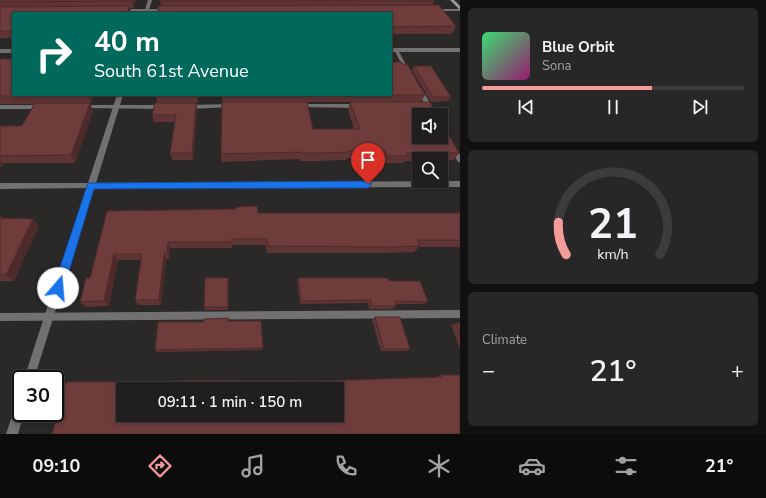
<!DOCTYPE html>
<meta charset="utf-8">
<style>
:root{--surface:#201e1e;--page:#282727;--text:#f1f3f6;--muted:#a2a2a4;--line:#3d3c3c;--accent:#f59b9a}
body{margin:0;font-family:"Nunito Sans",sans-serif;background:var(--page);color:var(--text);height:100vh;display:flex;flex-direction:column;font-size:15px;white-space:nowrap}
*{box-sizing:border-box;margin:0}
p{font-size:13px;color:var(--muted)}
.icon{flex:none;width:22px;height:22px;fill:none;stroke:currentColor;stroke-width:2;stroke-linecap:round;stroke-linejoin:round}
.map{position:relative;flex:1;overflow:hidden}
.sheet{display:flex;flex-direction:column;gap:8px;padding:8px;background:#121010;width:306px}
.sheet>*{flex:none}
.guide{position:absolute;left:12px;top:12px;width:380px;height:84px;border-radius:0px;box-shadow:0 2px 6px #0003,0 0 0 1px var(--line);background:#00695c;color:#fff;overflow:hidden}
.controls{position:absolute;left:412px;top:108px;display:grid;gap:8px}
.controls a{display:grid;place-items:center;width:36px;height:36px;border-radius:0px;background:var(--surface);box-shadow:0 2px 6px #0003,0 0 0 1px var(--line);font-size:20px}
.speed{position:absolute;left:12px;top:370px;display:flex;gap:8px;font-size:20px;font-weight:700;text-align:center}
.speed>*{display:grid;place-content:center;width:52px;height:52px;border-radius:50%;background:var(--surface);box-shadow:0 2px 6px #0003,0 0 0 1px var(--line);line-height:1}
.speed .limit{border:2px solid #111;border-radius:6px;background:#fff;color:#111}
.pin{position:absolute;display:grid;place-items:center;width:34px;height:34px;color:#fff;margin:-41px -17px;border-radius:50% 50% 50% 0;rotate:-45deg;box-shadow:0 0 4px #0007}
.pin .icon{rotate:45deg}
.me{position:absolute;width:44px;margin:-22px;rotate:18deg;stroke-linejoin:round;filter:drop-shadow(0 0 3px #0008)}
.turn{display:flex;align-items:center;gap:14px;height:84px;padding:0 16px;font-size:18px}
.turn .icon{width:52px;height:52px;stroke-width:2.5}
.turn b{display:block;font-size:28px;line-height:34px}
.big{font-size:30px;font-weight:600;line-height:1.1}
.sheet .card{flex:1;display:flex;flex-direction:column;justify-content:center;gap:6px;min-width:0;padding:0 14px;border-radius:6px;background:var(--page)}
.sheet .dial{align-items:center;gap:0}
.dial svg{height:104px;overflow:visible;fill:none;stroke:var(--line);stroke-width:7;stroke-linecap:round;text-anchor:middle}
.dial text{fill:var(--text);stroke:none}
.song{display:flex;align-items:center;gap:12px}
.cover{width:48px;height:48px;border-radius:6px;background:linear-gradient(135deg,hsl(140 70% 55%),hsl(320 70% 35%))}
.played{height:4px;border-radius:2px;background:linear-gradient(90deg,var(--accent) 65%,var(--line) 65%)}
.keys{display:flex;justify-content:space-around;direction:ltr}
.heat{display:flex;justify-content:space-between;align-items:center;font-size:22px;direction:ltr}
.trip{position:absolute;left:116px;top:382px;width:228px;height:40px;border-radius:0px;background:var(--surface);box-shadow:0 2px 6px #0003,0 0 0 1px var(--line);font-weight:600;line-height:40px;text-align:center}
.dock{display:flex;height:64px;justify-content:space-around;align-items:center;background:#0d0c0c;color:var(--muted)}
.dock .icon{width:28px;height:28px}
.dock .on{color:var(--accent)}
.dock b{font-size:18px;color:var(--text)}
main{display:flex;flex:1;min-height:0}
.map>svg:first-child{display:block}
.lines{fill:none;stroke-linecap:round;stroke-linejoin:round}
.lane{fill:#727171;fill-rule:evenodd}
.street{fill:#727171;fill-rule:evenodd}
.secondary{fill:#9c9a99;fill-rule:evenodd}
.wall{fill:#5f3434;fill-rule:evenodd}
.shaded-wall{fill:#4e2a2a}
.building{fill:#6f3c3c;stroke:#4e2a2a;fill-rule:evenodd}
.route{fill:#1a73e8;stroke:#114b97}
</style>
<main>
<div class="map">
<svg width="460" height="434" viewBox="0 0 460 434">
<rect width="100%" height="100%" fill="#2b2828"/>
<g class="lines">
<path class="lane" d="M121 9H166L168 10 166 11H122L120 10Z
M433 9H460V11H434L432 10Z
M394 49 398 50 410 72V73L406 72 394 50Z
M419 87 422 89 437 115H431L416 89Z
M230 104 232 105V107L189 109 186 107 189 105Z
M299 104H358L361 106 358 108 297 107V105Z
M0 105H42L45 107 42 109H0Z
M83 105H162L165 107 162 109 81 108V106Z
M453 146 455 147 460 155V162H458L450 148Z
M460 310V318L0 321V313Z"/>
<path class="street" d="M148 0H152L148 13H144Z
M391 48H460V52H391Z
M0 49H13V53H0Z
M117 95H123L96 183 460 181V187L94 188 34 379H24L86 188 0 189V183H88Z
M21 399V413H24L18 434H6L17 401Z"/>
<path class="secondary" d="M450 0H454L460 6V10Z"/>
</g>
<path class="wall" d="M0 0H136L133 8 13 13V38H0Z
M160 1H434L432 5 456 26 452 34H391V13L161 6Z
M0 59 13 95H94L91 103H90L93 111 75 163H3L1 167H0V126H22L34 104H0Z
M414 66 451 97 448 101 431 102 412 70Z
M198 95V103H196L197 110 193 160H172L170 153 175 122H154L152 115 157 103 156 96Z
M222 95H425L421 102 459 153 454 160H441V159H419V161H405L403 163H383L381 158H347L346 160 318 161H299V159L221 162ZM307 102H350L348 110 354 129H313Z
M107 211 258 213H460V249L459 247H419L414 252 383 253H267L266 245H232V248H170L169 259H166L161 305H138L135 300 141 260H118L109 306 85 307 80 302 90 278Z
M0 215 3 218 33 219 39 226 14 281H0Z
M228 278V310H205L204 307Z
M298 278 389 281 428 302 424 304H396V306L393 309H369L368 303 300 304 297 281Z
M375 317 410 349 406 351H381L372 320Z
M456 323H460V349L451 325Z
M263 348 262 350 157 352 155 350Z
M441 375 460 434 152 382 319 381 434 378Z"/>
<path class="shaded-wall" d="M132 0H136L133 8 132 1Z
M130 6 131 13H127Z
M88 95H94L91 103 88 96Z
M197 95H198V103L197 96Z
M90 103 93 111 75 163 71 155Z
M196 103 197 110 193 160 192 153Z
M0 160 3 163 1 167 0 166Z
M33 219 39 226 14 281 6 275Z
M168 242 170 248 169 259 167 253Z
M164 253 166 259 161 305 159 300Z
M114 254 118 260 109 306 104 301Z"/>
<path class="building" d="M0 0H132V1L0 2Z
M160 0H434V1H160Z
M439 5 456 26 391 27V13H157L159 6Z
M130 6 127 13H13V31H0V7Z
M0 59H13V95H88V96H0Z
M391 62H402V64H407L425 95 222 96V95H391Z
M414 66H431L451 97H433Z
M156 95H197V96H156Z
M222 102H307L313 129H360L350 102H430L437 115H419V137H441V121L459 153H407L408 156H387L385 151H349V152L320 153H301V152L221 154Z
M35 103H90L71 155 0 156V126H22Z
M155 103H196L192 153H170L176 115H152Z
M257 206 258 213H460V240H418L420 246 388 247 268 246 267 239H232V242H168L167 253H164L159 300H135L142 254H114L104 301 80 302 86 278H90L107 211 236 209V207Z
M0 218 33 219 6 275H0Z
M205 278H228V307H204Z
M298 278H388L389 281H420L428 302 395 301 396 306H372L371 300 301 301Z
M375 317H400L410 349H384Z
M228 318V321H261L263 348 155 350 158 322H204V319Z
M456 323H460V334Z
M441 375H460V434H52L66 382H152L194 380 319 381 442 377ZM123 389H337V415H123Z"/>
<path class="route" d="M368 181 372 184 368 188 94 189 64 288 62 291 58 293 55 291 53 288 88 183Z"/>
</svg>
<div class="controls">
<a><svg class="icon" aria-label="sound" viewBox="0 0 24 24"><path d="M4 9h4l5-4v14l-5-4H4zM17 9q2 3 0 6"/></svg></a>
<a><svg class="icon" aria-label="search" viewBox="0 0 24 24"><circle cx="10" cy="10" r="6"/><path d="M15 15l6 6"/></svg></a>
</div>
<div class="speed"><div class="limit">30</div></div>
<div class="pin" style="left:368px;top:184px;background:#d93025"><svg class="icon" aria-label="arrive" viewBox="0 0 24 24"><path d="M6 21V4h12l-3 4 3 4H6"/></svg></div>
<svg class="me" style="left:58px;top:288px" viewBox="-20 -20 40 40"><circle r="19" fill="#fff"/><path d="M0-13L10 11 0 6-10 11z" fill="#1a73e8"/></svg>
<div class="trip">09:11 · 1 min · 150 m</div>
<div class="guide">
<div class="turn"><svg class="icon" aria-label="right" viewBox="0 0 24 24"><path d="M7 20v-9h11M14 6l5 5-5 5"/></svg><div><b>40 m</b>South 61st Avenue</div></div>
</div>
</div>
<section class="sheet">
<div class="card">
<div class="song"><i class="cover"></i><div><b>Blue Orbit</b><p>Sona</p></div></div>
<div class="played"></div>
<div class="keys"><svg class="icon" aria-label="previous" viewBox="0 0 24 24"><path d="M18 5L8 12l10 7zM5 5v14"/></svg><svg class="icon" aria-label="pause" viewBox="0 0 24 24"><path d="M8 5v14M16 5v14"/></svg><svg class="icon" aria-label="next" viewBox="0 0 24 24"><path d="M6 5l10 7-10 7zM19 5v14"/></svg></div>
</div>
<div class="card dial"><svg viewBox="0 0 100 80">
<path d="M14 69A42 42 0 1 1 86 69"/>
<path d="M14 69A42 42 0 0 1 8 44" stroke="#f59b9a"/>
<text x="50" y="56" font-size="32" font-weight="700">21</text>
<text x="50" y="72" font-size="11">km/h</text>
</svg></div>
<div class="card"><p>Climate</p>
<div class="heat"><a>−</a><b class="big">21°</b><a>+</a></div>
</div>
</section>
</main>
<nav class="dock">
<b>09:10</b>
<svg class="icon on" aria-label="directions" viewBox="0 0 24 24"><path d="M12 3l9 9-9 9-9-9zM9 14v-3h6M13 9l2 2-2 2"/></svg>
<svg class="icon" aria-label="music" viewBox="0 0 24 24"><path d="M9 18V5l10-2v13"/><circle cx="6" cy="18" r="3"/><circle cx="16" cy="16" r="3"/></svg>
<svg class="icon" aria-label="phone" viewBox="0 0 24 24"><path d="M5 4h4l2 5-3 2q2 4 5 5l2-3 5 2v4C11 20 4 13 5 4z"/></svg>
<svg class="icon" aria-label="climate" viewBox="0 0 24 24"><path d="M12 3v18M4 7l16 10M4 17L20 7"/></svg>
<svg class="icon" aria-label="car" viewBox="0 0 24 24"><path d="M5 17H2v-5l4-1 3-4h7l3 4 3 1v5h-3M9 17h6M6 11h13"/><circle cx="7" cy="17" r="2"/><circle cx="17" cy="17" r="2"/></svg>
<svg class="icon" aria-label="filters" viewBox="0 0 24 24"><path d="M4 7h16M4 17h16"/><circle cx="9" cy="7" r="2"/><circle cx="15" cy="17" r="2"/></svg>
<b>21°</b>
</nav>
